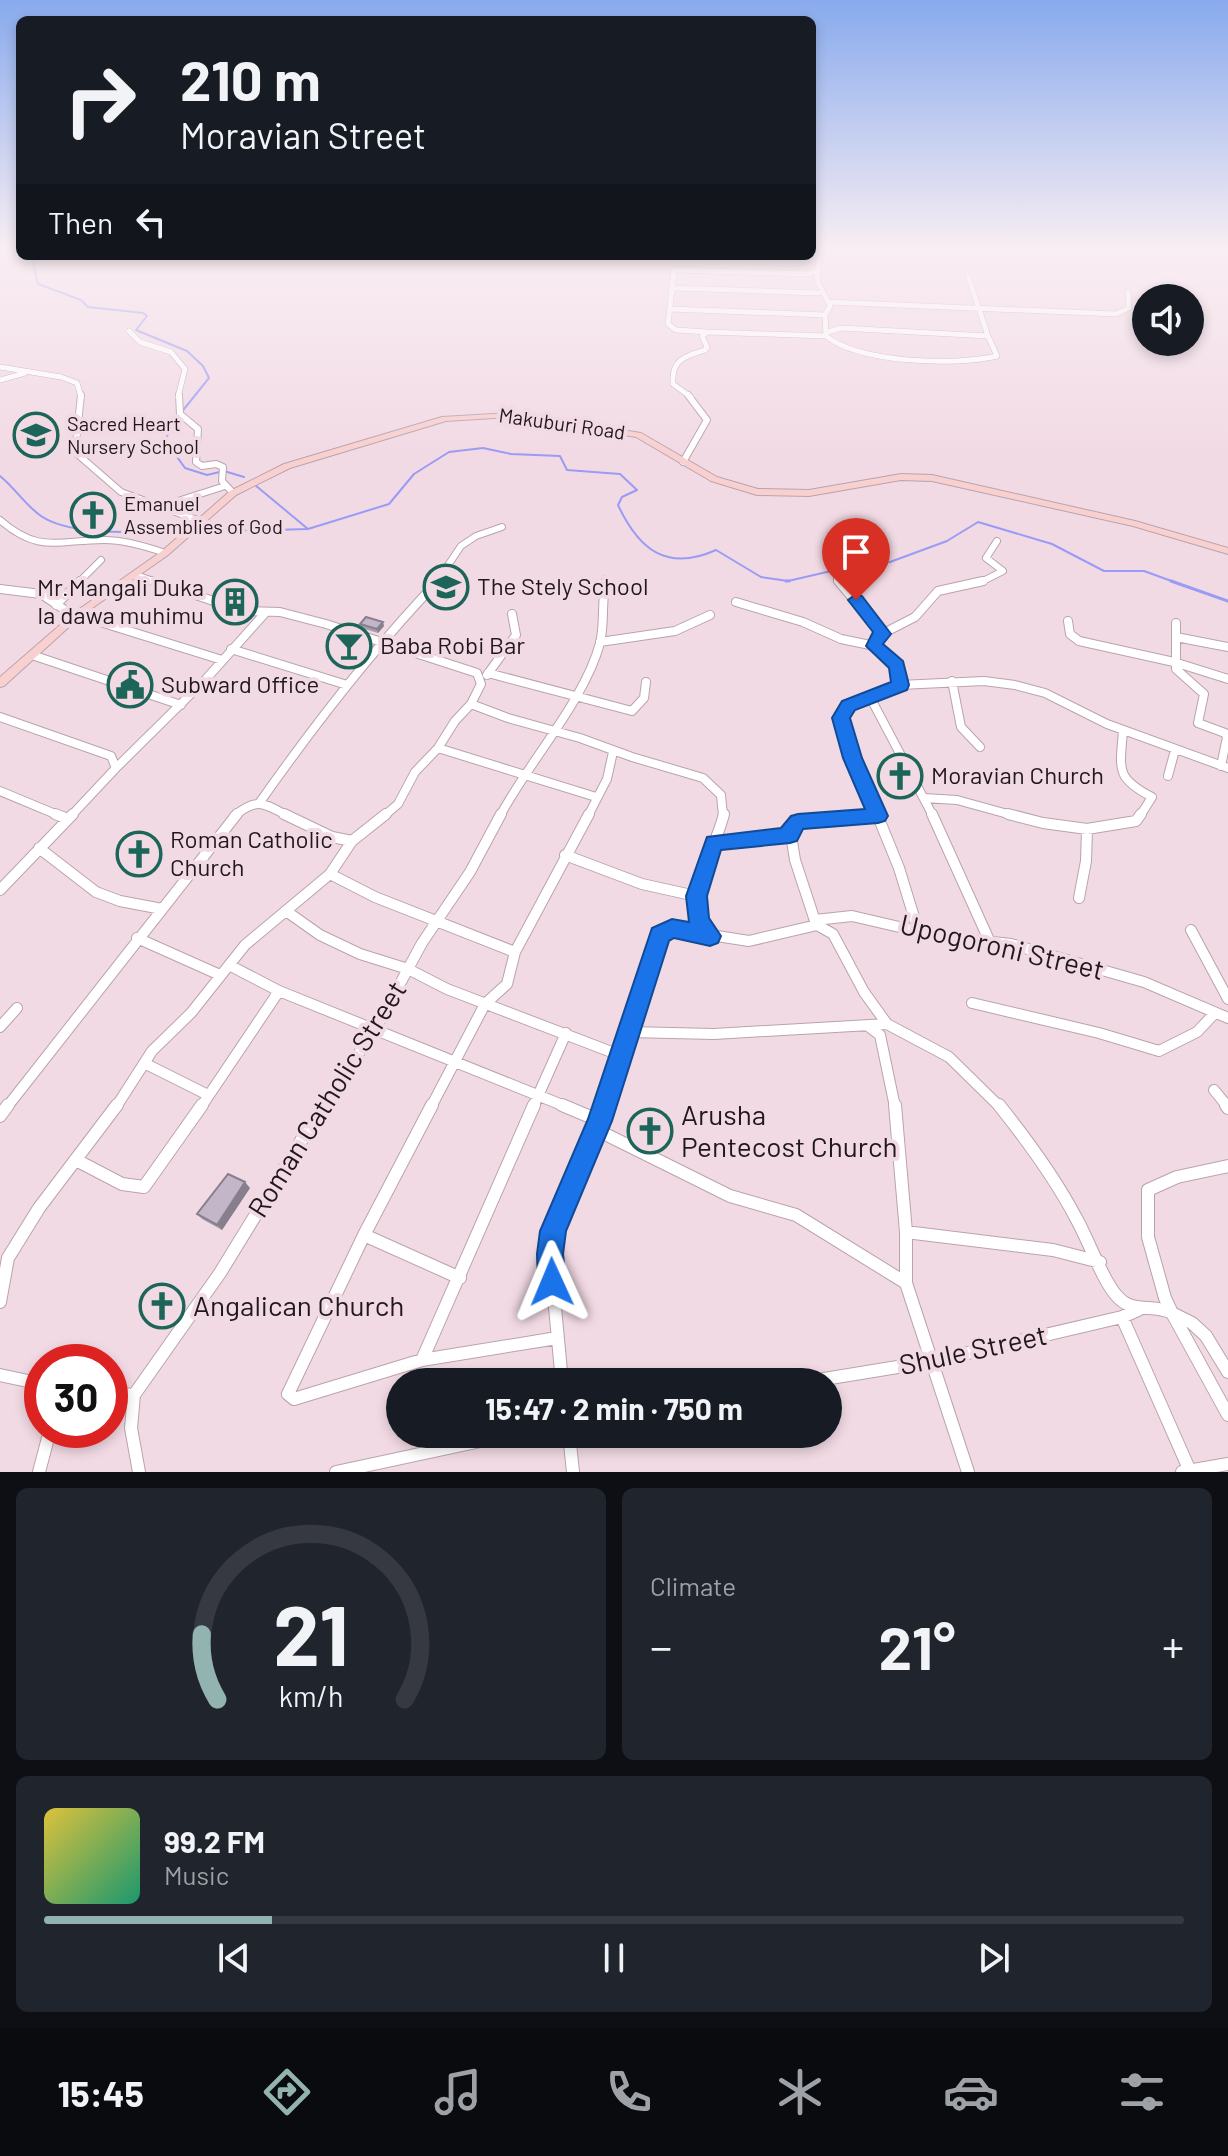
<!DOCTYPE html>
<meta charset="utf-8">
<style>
:root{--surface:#171b24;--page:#20242c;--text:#f1f3f6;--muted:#9ea1a6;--line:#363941;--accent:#92b3af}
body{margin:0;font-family:Barlow,sans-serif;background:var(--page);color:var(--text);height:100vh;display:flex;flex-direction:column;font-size:30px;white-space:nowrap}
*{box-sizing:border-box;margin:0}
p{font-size:26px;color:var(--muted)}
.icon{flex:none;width:44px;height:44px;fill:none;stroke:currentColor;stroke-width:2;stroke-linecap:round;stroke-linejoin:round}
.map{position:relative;height:1472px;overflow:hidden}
.sheet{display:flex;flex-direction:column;gap:16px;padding:16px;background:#0d0f14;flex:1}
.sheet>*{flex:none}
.banner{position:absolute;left:16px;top:16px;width:800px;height:244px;border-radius:12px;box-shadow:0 4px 12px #0003;background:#171b24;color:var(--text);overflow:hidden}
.tools{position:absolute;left:1132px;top:284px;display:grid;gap:16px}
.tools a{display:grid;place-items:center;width:72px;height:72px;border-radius:50%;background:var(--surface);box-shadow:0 4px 12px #0003;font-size:40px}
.speed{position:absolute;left:24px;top:1344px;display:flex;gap:16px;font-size:40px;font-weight:700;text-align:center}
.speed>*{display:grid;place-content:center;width:104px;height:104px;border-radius:50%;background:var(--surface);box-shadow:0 4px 12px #0003;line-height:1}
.speed .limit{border:12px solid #d22;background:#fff;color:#111}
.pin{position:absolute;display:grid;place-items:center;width:68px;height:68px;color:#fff;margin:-82px -34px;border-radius:50% 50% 50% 0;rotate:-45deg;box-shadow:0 0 8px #0007}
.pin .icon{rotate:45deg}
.me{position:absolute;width:88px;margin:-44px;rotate:359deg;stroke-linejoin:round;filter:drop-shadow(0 0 6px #0008)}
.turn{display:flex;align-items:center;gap:28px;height:168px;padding:0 32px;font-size:36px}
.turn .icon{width:104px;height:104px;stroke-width:2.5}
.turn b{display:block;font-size:56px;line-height:68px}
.then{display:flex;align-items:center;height:76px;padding:0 32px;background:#0003;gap:16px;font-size:30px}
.big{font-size:60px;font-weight:700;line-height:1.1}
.sheet .card{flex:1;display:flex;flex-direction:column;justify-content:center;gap:12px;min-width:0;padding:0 28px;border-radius:12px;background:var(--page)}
.sheet .dial{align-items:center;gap:0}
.dial svg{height:208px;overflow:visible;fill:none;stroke:var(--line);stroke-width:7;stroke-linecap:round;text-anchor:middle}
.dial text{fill:var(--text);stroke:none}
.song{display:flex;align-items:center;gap:24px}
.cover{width:96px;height:96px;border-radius:12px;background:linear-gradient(135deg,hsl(50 70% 55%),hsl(160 70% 35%))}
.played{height:8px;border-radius:4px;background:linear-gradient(90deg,var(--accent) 20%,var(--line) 20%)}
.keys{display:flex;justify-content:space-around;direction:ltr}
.heat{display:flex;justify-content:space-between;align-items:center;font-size:44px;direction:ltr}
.sheet .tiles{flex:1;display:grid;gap:16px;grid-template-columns:1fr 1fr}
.card:last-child{grid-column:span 2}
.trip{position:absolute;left:386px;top:1368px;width:456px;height:80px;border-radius:40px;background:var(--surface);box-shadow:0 4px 12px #0003;font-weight:700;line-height:80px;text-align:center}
.dock{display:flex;height:128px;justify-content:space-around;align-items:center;background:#090b0e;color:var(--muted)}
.dock .icon{width:56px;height:56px}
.dock .on{color:var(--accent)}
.dock b{font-size:36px;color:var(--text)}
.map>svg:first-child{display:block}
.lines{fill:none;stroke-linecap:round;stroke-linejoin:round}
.stream-far1{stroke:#999bf4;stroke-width:2}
.stream{stroke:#999bf4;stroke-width:3}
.street-far4-casing{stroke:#baa3ad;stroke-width:6}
.street-far3-casing{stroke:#baa3ad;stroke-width:8}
.street-far2-casing{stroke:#baa3ad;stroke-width:10}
.street-far1-casing{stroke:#baa3ad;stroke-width:12}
.street-casing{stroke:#baa3ad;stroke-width:14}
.secondary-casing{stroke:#baa3ad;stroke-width:2}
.street-far4{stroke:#fff;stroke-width:5}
.street-far3{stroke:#fff;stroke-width:6}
.street-far2{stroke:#fff;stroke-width:8}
.street-far1{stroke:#fff;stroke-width:10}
.street{stroke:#fff;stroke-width:12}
.secondary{fill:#f8d0cf;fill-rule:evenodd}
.wall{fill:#a89dad}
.shaded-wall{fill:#887f8d}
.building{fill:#c3b6c9;stroke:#887f8d;stroke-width:2}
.route{fill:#1a73e8;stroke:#114b97;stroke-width:2}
.labels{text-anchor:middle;stroke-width:8;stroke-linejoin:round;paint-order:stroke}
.far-poi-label{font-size:20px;fill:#20181b;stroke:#f2dae4;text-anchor:start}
.far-street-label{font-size:20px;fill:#20181b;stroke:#f2dae4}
.poi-label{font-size:24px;fill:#20181b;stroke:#f2dae4;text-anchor:start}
.near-street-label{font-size:28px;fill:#20181b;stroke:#f2dae4}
.near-poi-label{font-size:28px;fill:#20181b;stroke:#f2dae4;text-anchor:start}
</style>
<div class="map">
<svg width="1228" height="1472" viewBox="0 0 1228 1472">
<rect width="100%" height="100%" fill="#f2dae4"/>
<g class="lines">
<path class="stream-far1" d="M1219 247 1228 251
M42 256 33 263 38 284 81 300 88 307 143 313 147 316 136 330 187 351 203 366 209 378 176 419 165 440 185 468 207 475 224 471 244 477
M0 476C15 488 25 505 41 516 73 538 146 531 185 532
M255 485 308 529
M193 532 308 529 389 504 414 474 449 452 483 448 511 454 560 456 567 470 620 474 637 490 622 497 618 505C639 550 667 572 716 550L761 577 788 581 857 565 890 562 947 541 978 522 1052 544 1104 571H1144L1177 583"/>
<path class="stream" d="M786 581H789
M1171 581 1228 601"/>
<g class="street-far4-casing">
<path id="street-far4" d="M674 288 819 293
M828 302 1116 314 1129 308 1128 292
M671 309 825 315
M129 331 140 342 171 352 185 369 178 397
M708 332 676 330 668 324 674 270 809 274 817 271
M828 332 841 328 988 336 968 276
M826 336C860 363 955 366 997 356L988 336
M0 367 61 377 77 383 81 397
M0 380 25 373
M691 397 673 384C671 360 685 356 705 350L707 347 702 336 708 332 826 336 825 315 830 306 817 280 820 249"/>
</g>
<g class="street-far3-casing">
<path id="street-far3" d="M81 395 75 452 121 492 200 521
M179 395 180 414 198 429 196 462 202 466 216 464 223 467 222 481 233 493
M683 462 707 420 688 395
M159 507 225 486
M0 520C39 554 58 540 104 540 125 540 145 546 165 553
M136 575 159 583
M837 579 840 583
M78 583 101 560
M436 583 461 546 476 536 502 527
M605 583 606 579
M979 583 1003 571 986 558 997 541"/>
</g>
<g class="street-far2-casing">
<path id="street-far2" d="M153 581 244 611 280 612 326 624 477 673 481 684 471 704 508 718 580 738 632 757 703 778 721 795 723 816
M838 581 883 634
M0 589 41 594 68 612 222 660
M736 602 803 622 841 639 875 646
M56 605 80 581
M1068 621 1070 634 1079 641 1174 662 1228 679
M1176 623V669L1204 694 1198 723 1225 733 1227 737 1221 766
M1176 637 1228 647
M600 642 675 631 710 615
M231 649 347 685
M32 655 181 705
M488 673 632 711 644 698 646 682
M487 675 516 635 512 614
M952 681 961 727 980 747
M900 685 897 665 875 646 876 637 915 617 938 591 983 581
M870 697 933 816
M0 717 111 756 116 768 71 816
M1123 731C1120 769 1115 778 1152 797L1140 816
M438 748 596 797
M116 768 206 679 266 612
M1168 776 1175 750
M0 791 60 816
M924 798 957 800 1015 816
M260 802C315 724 372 650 438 581
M234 816C258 797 263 803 288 816
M384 816 398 804 415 772 438 748 455 721 471 704
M500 816C528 763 585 700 600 643 605 623 601 601 606 581
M588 816 607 779 613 752
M878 816 841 726 843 711 848 705 900 685 984 681 1015 685 1045 693 1107 724 1228 768"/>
</g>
<g class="street-far1-casing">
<path id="street-far1" d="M55 814 68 819
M284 814 332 837 352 841 386 814
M877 814 899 868 918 930
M932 814 989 940
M1008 814 1043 823 1087 829 1136 821 1141 814
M714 842 790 835
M39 848 96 892 120 901 162 909
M565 855 642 884 696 896
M330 874 375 897 515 952
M0 890 73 814
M1079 898 1086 861 1087 829
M286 911 320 935 360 954 408 969 447 989 622 1056
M815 920 852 916 938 936 1011 944 1144 982 1228 1018
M816 924 795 860 790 829 798 822 878 816
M1191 930 1228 999
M710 935C679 893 714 856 724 814
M137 938 220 975
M229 965 279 991 567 1107
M972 1003 1099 1033 1159 1051 1197 1032 1214 1014
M868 1026 880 1035 895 1107
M0 1027 17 1008
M629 1032 714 1034 887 1024
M144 1063 208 1095
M1214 1090 1228 1107
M7 1107 237 814
M116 1107 152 1051 191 1013 245 945 330 874 352 841
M201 1107 279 991
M322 1107 376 1028 422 943 470 872 501 814
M431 1107 485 1004 507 984 515 952 589 814
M533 1107 566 1033
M604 1107 660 935 672 929 749 941 817 925 833 934 864 992 887 1024 949 1057 1000 1107"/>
</g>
<g class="street-casing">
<path id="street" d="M432 1105 364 1235 288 1394 294 1399 422 1360 557 1338
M562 1105 600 1121
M895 1105 906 1232V1283L968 1472
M999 1105C1027 1140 1055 1178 1076 1218 1088 1239 1102 1279 1116 1295 1132 1315 1153 1303 1172 1313L1228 1415
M1226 1105 1228 1108
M0 1116 8 1105
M597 1130 730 1196 796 1215 906 1283
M76 1160 122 1184 144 1187 202 1105
M1228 1166 1177 1177 1148 1190V1237L1165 1298 1172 1313 1192 1323 1206 1336 1228 1372
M906 1232 1053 1250 1100 1262
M364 1235 460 1278
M0 1302 8 1258 39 1208 117 1105
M1122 1317 1190 1471
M422 1360 534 1105
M0 1375 42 1384
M562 1382 550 1254 553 1231 605 1105
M806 1382 934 1361 1122 1317 1138 1310
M110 1393 134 1395
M569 1434 573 1472
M39 1472 48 1438
M139 1472 131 1428 134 1395 220 1273 323 1105
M336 1472 513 1434
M1182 1472 1228 1464"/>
</g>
<g class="secondary-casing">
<path id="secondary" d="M511 413 641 433 717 477 758 489 809 490 901 474 932 475 1135 521 1228 548V554L1133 526 932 481 901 480 809 496 757 495 711 481 636 437 511 417 446 421 290 468 236 495 168 555 81 616 4 686 0 687V677L75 612 162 551 230 491 284 464 442 417Z"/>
</g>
<use href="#street-far4" class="street-far4"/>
<use href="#street-far3" class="street-far3"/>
<use href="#street-far2" class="street-far2"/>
<use href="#street-far1" class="street-far1"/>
<use href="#street" class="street"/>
<use href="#secondary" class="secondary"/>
</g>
<path class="wall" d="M434 582H454L444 596 436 594Z
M360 624 384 626 378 633 361 628Z
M250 1188 222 1230 202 1219 197 1214Z"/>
<path class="shaded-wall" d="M452 570 454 582 444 596 442 584Z
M383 622 384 626 378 633 377 629Z
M245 1182 250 1188 222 1230 217 1225Z"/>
<path class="building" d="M444 568 452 570 442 584 434 582Z
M366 617 383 622 377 629 360 624Z
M228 1174 245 1182 217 1225 197 1214Z"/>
<linearGradient id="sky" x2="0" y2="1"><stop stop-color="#88aaed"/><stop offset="0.55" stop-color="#f9eef3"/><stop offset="1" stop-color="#f9eef3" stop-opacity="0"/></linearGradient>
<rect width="1228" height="453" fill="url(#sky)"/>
<path class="route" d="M856 594 862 596 891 634 883 644 903 661 909 685 907 690 855 710 850 718 862 758 888 816 885 821 878 823 803 829 797 841 790 843 721 850 707 896 709 918 721 936 718 943 710 946 674 938 669 941 612 1121 566 1231 563 1254 566 1282 562 1292 552 1296 542 1292 538 1282 537 1254 540 1231 588 1119 652 928 672 919 689 922 686 896 707 837 781 828 791 816 798 814 865 809 843 758 832 718 842 701 891 682 889 668 866 646 873 632 848 600Z"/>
<defs>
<g id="school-ring" transform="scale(2.3)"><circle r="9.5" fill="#f2dae4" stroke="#1e6559" stroke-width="1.5"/><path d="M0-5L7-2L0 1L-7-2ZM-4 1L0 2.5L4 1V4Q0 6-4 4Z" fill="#1e6559"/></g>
<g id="church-ring" transform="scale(2.3)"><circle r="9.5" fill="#f2dae4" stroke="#1e6559" stroke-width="1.5"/><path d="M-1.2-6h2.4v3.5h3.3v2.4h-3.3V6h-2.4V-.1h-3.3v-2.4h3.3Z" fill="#1e6559"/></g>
<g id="building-ring" transform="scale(2.3)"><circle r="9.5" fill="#f2dae4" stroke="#1e6559" stroke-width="1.5"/><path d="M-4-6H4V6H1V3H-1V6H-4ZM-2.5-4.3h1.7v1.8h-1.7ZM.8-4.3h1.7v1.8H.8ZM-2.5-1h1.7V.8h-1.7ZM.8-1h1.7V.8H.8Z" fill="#1e6559"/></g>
<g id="bar-ring" transform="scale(2.3)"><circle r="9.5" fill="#f2dae4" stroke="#1e6559" stroke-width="1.5"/><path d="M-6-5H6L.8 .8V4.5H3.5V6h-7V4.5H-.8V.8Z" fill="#1e6559"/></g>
<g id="civic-ring" transform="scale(2.3)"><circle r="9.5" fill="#f2dae4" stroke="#1e6559" stroke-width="1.5"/><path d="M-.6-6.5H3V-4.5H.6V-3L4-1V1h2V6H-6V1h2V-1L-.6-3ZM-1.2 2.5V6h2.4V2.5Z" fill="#1e6559"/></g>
</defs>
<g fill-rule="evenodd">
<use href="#school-ring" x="36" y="435"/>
<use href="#church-ring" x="93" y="515"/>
<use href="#school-ring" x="446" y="587"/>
<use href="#building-ring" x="235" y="602"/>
<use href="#bar-ring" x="349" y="646"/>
<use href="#civic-ring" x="130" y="685"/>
<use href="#church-ring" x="900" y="776"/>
<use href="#church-ring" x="139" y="854"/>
<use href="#church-ring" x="650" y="1131"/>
<use href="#church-ring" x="162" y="1306"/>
</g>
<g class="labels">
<g class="far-poi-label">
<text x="67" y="431">Sacred Heart<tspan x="67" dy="23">Nursery School</tspan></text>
<text x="124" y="511">Emanuel<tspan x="124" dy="23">Assemblies of God</tspan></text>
</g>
<g class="far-street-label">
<text transform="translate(562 424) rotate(8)" y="7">Makuburi Road</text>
</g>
<g class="poi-label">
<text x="477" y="595">The Stely School</text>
<text x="204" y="596" text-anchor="end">Mr.Mangali Duka<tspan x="204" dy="28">la dawa muhimu</tspan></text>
<text x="380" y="654">Baba Robi Bar</text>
<text x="161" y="693">Subward Office</text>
<text x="931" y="784">Moravian Church</text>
<text x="170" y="848">Roman Catholic<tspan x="170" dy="28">Church</tspan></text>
</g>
<g class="near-street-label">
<text transform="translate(1002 947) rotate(13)" y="10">Upogoroni Street</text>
<text transform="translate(327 1099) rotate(-58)" y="10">Roman Catholic Street</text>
<text transform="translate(973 1350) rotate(-12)" y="10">Shule Street</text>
</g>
<g class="near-poi-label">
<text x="681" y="1125">Arusha<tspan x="681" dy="32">Pentecost Church</tspan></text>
<text x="193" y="1316">Angalican Church</text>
</g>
</g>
</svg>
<div class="tools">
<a><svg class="icon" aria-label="sound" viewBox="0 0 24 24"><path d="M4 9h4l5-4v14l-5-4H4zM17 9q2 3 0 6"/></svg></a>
</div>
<div class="speed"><div class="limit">30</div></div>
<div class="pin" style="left:856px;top:600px;background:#d93025"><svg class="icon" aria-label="arrive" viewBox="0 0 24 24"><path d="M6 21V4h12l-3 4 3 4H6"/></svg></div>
<svg class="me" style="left:552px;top:1282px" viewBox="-20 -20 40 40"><path d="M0-17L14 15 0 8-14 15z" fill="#1a73e8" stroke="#fff" stroke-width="4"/></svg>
<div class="trip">15:47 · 2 min · 750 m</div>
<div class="banner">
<div class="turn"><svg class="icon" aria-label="right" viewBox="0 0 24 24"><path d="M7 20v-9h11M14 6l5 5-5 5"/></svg><div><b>210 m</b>Moravian Street</div></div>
<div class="then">Then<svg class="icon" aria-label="left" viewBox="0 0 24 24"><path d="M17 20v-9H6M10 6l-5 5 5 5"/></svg></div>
</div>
</div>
<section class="sheet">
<div class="tiles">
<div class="card dial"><svg viewBox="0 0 100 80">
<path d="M14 69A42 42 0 1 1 86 69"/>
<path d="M14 69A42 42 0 0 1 8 44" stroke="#92b3af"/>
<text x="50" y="56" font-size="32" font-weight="700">21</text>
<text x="50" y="72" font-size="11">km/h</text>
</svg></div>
<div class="card"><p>Climate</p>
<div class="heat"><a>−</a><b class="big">21°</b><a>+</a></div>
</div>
<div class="card">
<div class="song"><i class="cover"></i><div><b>99.2 FM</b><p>Music</p></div></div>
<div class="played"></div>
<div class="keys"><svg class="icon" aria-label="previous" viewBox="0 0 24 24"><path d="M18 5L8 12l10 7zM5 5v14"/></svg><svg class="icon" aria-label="pause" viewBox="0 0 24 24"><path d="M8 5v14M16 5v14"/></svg><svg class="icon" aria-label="next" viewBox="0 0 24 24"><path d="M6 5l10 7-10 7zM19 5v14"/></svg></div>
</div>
</div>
</section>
<nav class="dock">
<b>15:45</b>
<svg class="icon on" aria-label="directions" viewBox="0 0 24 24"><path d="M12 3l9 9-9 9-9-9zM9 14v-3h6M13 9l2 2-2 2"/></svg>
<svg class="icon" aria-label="music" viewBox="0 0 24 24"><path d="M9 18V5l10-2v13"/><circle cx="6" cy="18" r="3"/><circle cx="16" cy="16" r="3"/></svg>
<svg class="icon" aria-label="phone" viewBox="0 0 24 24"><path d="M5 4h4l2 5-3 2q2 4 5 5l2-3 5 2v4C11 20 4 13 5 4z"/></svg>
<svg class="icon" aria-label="climate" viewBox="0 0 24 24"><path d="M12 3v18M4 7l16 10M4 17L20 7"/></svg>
<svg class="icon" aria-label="car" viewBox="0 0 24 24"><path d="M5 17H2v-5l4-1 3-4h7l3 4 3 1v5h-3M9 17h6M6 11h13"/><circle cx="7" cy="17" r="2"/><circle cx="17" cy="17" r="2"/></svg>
<svg class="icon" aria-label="filters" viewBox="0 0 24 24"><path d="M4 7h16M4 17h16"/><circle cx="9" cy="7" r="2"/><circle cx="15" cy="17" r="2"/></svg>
</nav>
